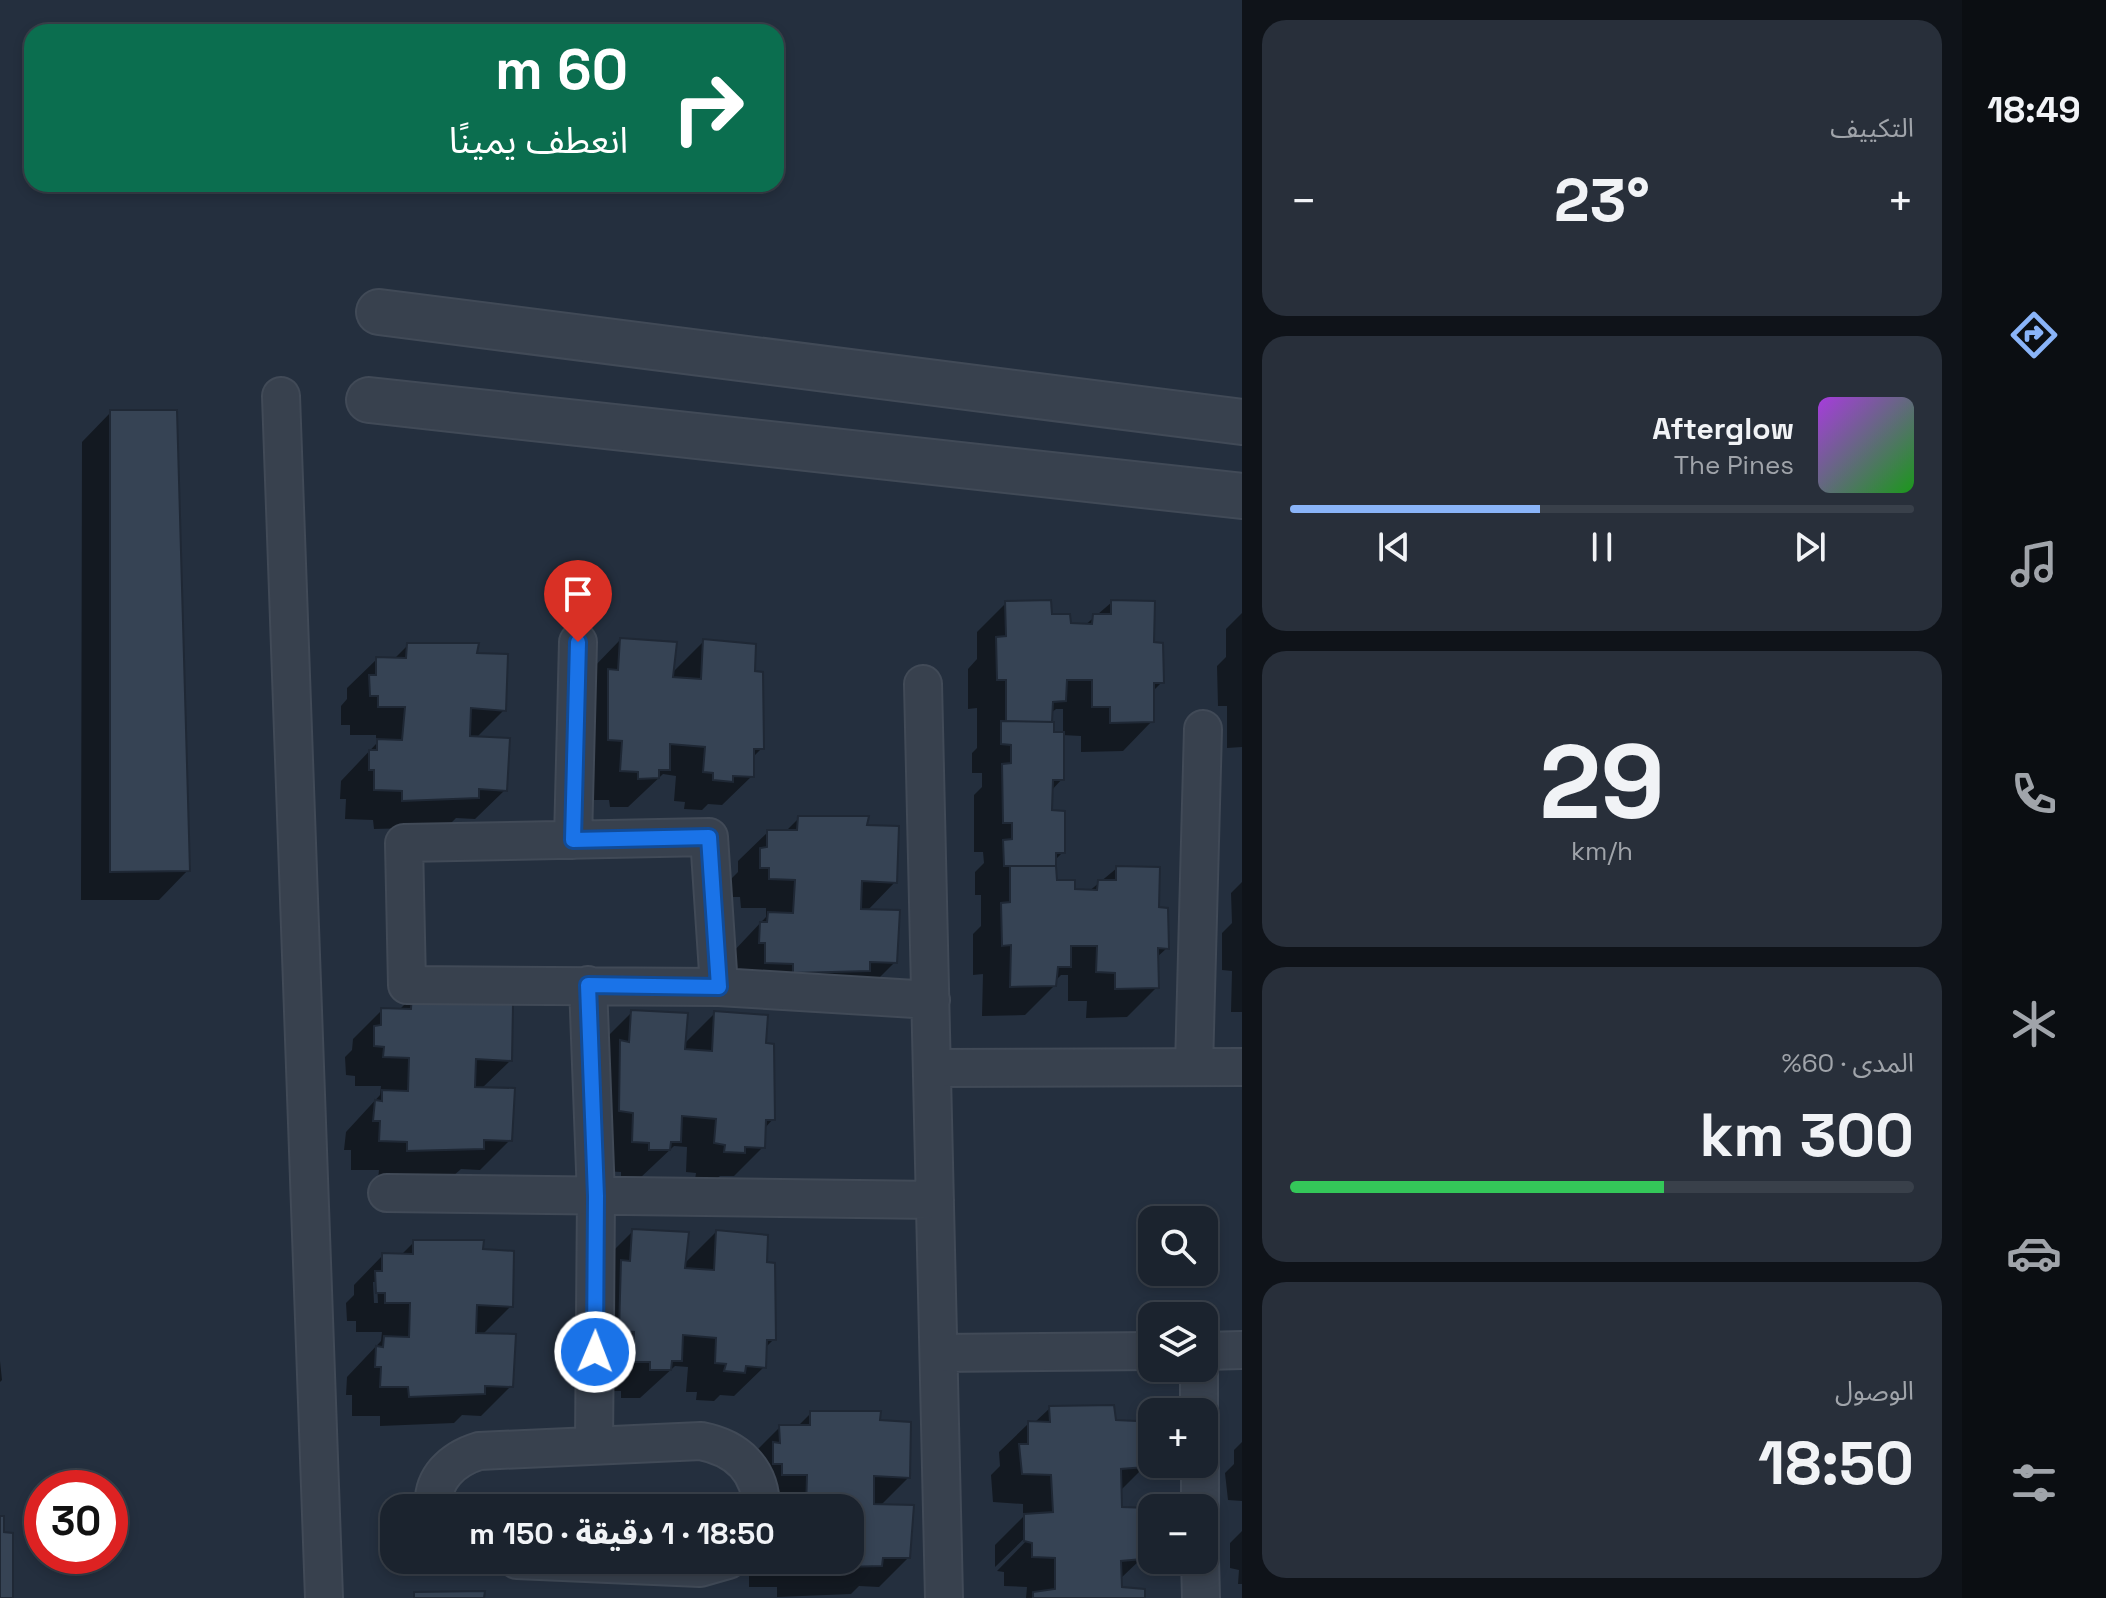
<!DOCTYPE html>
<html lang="ar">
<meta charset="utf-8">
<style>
:root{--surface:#1b232e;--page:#282f3a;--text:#f1f3f6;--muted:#a0a4aa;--line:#39404a;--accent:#8ab4f8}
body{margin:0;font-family:"Space Grotesk","Noto Sans Arabic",sans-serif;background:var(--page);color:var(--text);direction:rtl;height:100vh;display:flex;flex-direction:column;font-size:30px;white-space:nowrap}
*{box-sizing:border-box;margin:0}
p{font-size:26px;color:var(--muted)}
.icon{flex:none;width:44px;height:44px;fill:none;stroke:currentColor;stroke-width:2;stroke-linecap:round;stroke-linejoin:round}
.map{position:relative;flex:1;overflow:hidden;direction:ltr}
.panel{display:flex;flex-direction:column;gap:20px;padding:20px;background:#0f1319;width:720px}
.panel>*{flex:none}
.banner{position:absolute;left:24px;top:24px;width:760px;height:168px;border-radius:24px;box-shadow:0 4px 12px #0003,0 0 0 2px var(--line);direction:rtl;background:#0b6e4f;color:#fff;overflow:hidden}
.buttons{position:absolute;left:1138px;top:1206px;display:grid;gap:16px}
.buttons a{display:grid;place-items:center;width:80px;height:80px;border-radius:16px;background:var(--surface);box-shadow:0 4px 12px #0003,0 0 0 2px var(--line);font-size:40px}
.speed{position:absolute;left:24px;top:1470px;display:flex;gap:16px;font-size:40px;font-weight:700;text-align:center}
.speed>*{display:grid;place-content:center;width:104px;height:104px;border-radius:50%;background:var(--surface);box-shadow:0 4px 12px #0003,0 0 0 2px var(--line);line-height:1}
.speed .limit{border:12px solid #d22;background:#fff;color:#111}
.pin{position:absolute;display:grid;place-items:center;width:68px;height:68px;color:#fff;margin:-82px -34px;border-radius:50% 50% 50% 0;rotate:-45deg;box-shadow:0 0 8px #0007}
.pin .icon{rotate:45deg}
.me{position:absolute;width:88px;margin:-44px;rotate:1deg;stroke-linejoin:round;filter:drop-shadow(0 0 6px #0008)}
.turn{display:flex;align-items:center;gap:28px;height:168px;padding:0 24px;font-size:36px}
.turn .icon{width:104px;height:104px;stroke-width:2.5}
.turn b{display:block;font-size:56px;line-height:68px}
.big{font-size:60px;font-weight:800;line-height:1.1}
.panel .tile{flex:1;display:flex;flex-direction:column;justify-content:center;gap:12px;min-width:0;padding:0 28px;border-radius:24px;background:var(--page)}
.panel .dial{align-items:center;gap:0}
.dial b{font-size:104px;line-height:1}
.song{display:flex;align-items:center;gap:24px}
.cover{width:96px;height:96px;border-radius:12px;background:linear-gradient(135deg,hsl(280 70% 55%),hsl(120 70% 35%))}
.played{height:8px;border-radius:4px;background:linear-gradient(90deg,var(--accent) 40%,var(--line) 40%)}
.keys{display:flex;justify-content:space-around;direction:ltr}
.heat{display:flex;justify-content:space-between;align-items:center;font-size:44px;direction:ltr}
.charge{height:12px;border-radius:6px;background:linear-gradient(90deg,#34c759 60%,var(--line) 0)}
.trip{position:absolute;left:380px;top:1494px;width:484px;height:80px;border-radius:24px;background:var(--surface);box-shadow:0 4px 12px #0003,0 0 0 2px var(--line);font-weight:800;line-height:80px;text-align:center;direction:rtl}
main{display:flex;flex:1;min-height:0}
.tabs{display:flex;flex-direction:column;width:144px;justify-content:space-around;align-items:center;background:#0b0e12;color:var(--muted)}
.tabs .icon{width:56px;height:56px}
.tabs .selected{color:var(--accent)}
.tabs b{font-size:36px;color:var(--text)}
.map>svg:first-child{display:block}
.shadow{fill:#0007;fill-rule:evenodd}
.building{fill:#364354;stroke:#1f2835;stroke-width:2}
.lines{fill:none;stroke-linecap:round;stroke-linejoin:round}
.minor-casing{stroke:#414a57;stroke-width:40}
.tertiary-casing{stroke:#414a57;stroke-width:48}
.minor{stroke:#38414e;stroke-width:36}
.tertiary{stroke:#38414e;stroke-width:44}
.route-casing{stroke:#114b97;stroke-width:20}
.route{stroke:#1a73e8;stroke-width:14}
</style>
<main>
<nav class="tabs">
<b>18:49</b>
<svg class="icon selected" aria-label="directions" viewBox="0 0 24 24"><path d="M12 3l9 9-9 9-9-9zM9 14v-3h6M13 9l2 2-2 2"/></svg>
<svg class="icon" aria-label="music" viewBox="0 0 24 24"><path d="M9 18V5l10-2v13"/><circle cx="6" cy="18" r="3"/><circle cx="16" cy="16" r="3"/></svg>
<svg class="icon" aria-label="phone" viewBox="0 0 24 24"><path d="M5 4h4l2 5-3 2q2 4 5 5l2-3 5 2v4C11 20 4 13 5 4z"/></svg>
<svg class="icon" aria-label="climate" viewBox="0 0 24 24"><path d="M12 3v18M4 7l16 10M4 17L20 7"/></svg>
<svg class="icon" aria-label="car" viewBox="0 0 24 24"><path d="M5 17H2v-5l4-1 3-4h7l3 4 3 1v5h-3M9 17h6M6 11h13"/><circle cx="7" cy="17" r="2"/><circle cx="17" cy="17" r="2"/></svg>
<svg class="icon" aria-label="filters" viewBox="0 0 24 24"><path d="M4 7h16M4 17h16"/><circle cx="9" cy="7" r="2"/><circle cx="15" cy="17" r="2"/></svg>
</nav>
<section class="panel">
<div class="tile"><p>التكييف</p>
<div class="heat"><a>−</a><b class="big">23°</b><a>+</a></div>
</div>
<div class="tile">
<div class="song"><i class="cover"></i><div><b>Afterglow</b><p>The Pines</p></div></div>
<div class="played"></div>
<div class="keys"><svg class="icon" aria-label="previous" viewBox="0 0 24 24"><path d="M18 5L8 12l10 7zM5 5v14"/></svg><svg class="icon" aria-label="pause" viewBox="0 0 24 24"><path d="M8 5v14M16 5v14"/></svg><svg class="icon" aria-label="next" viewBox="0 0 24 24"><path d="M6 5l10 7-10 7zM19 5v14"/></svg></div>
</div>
<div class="tile dial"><b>29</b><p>km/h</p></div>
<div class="tile"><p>المدى · 60%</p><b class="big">300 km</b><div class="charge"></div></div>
<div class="tile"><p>الوصول</p><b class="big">18:50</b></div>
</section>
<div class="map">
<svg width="1242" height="1598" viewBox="0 0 1242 1598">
<rect width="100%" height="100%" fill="#242f3e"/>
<path class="shadow" d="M111 412 188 870 159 900H81L82 442Z
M1112 602 1152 644 1162 682 1152 692V721L1123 751 1081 752V736L1062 735V779L1051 791 1050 812 1063 852 1054 861 1055 882 1073 891 1088 892 1117 868 1157 909 1167 948 1156 958 1157 987 1127 1017 1086 1018 1087 1001H1068V975H1061L1055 981 1054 986 1025 1015 982 1016 983 974 973 975V934L981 926V895H975V872L984 863 983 852H974V795L982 787V773H972V753L977 748V708L968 709V669L977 659V632L1006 603 1050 616 1069 625 1084 626ZM1056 709H1063V734H1052L1051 713Z
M1242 613V747L1227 748V706H1218L1217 666 1226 657V629Z
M620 640 671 674 704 641 752 673 762 748 752 758V776L722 805 708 804 702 810 684 809 685 802 674 801 676 776 663 774 628 807H610L609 800H592L593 770 579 768 591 670Z
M408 645 474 654 504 710 476 738 505 790 475 819 456 818 447 827 374 829 373 820 345 819 346 799H340L341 781 376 744V735H350V725H341V706L347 699V688L377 659H394Z
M799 818 865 827 895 882 867 911 895 962 866 991 731 971 732 953 766 917V908H741L740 897H731V879L738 872V861L768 832H785Z
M1242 882V1012H1231L1232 971 1222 970V933L1232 923 1231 893Z
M413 996 510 1061 481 1089 510 1140 480 1170 461 1169 452 1177 378 1180 379 1170H351V1150H344L346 1132 380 1095 381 1086H355V1076L346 1075 345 1057 352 1050 353 1039 382 1010H399Z
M632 1012 683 1045 715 1013 763 1045 773 1119 764 1129 763 1147 734 1176H720L713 1182 695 1180 696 1173 686 1172 687 1147 674 1146 639 1179H621V1172L603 1171V1041Z
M633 1231 683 1265 716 1232 765 1264 774 1339 764 1349V1367L734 1396 720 1395 714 1401 696 1400 697 1392H686L688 1367 675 1366 640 1398H621V1391H604L603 1261Z
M414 1242 481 1251 511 1306 482 1335 511 1386 481 1416 462 1415 454 1423 380 1426V1416H352V1395H346L347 1377 381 1341 382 1332H356V1321H347L346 1303 354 1295V1285L383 1255 400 1256ZM373 1282H377L378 1303H374Z
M0 1361 2 1380 0 1382Z
M1050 1408 1114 1422 1135 1442 1145 1466 1120 1491V1509L1150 1536 1141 1544V1559L1120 1579 1121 1589 1143 1598H1026L1027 1587 1004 1586V1572L997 1571 1032 1535 1030 1533 995 1567V1545L1023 1517V1504L993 1502 991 1475 1000 1466 999 1452 1029 1423H1034Z
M811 1413 878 1422 908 1478 879 1507 908 1558 879 1587 859 1586 851 1594 777 1597V1587H749V1567H743L744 1560H850V1508H779V1503H753L751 1456 780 1427H797Z
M1242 1442V1501L1228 1500 1225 1473 1234 1464V1450Z
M1242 1531V1584H1238L1239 1570 1230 1568V1543Z"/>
<path class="building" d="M110 410H177L190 871 110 872Z
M1051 600 1052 614H1070L1071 623 1092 624 1093 614H1111V600L1155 601 1154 642 1163 643 1164 683H1154V722L1110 723V707H1092V680H1067L1066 701 1053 702 1052 722 1006 721V680H997L996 637 1006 636 1005 601Z
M620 638 677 642 673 677 701 679 703 639 756 644 755 671 763 672 764 749H754V777L733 776V782L713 780V773L703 772 705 747 670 744V770H659V778L638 779V772L620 771 622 741 608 740V669L618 670Z
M407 643H479L477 653 508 654 506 711 471 708 470 736 510 738 507 791 479 789V798L402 801V791L374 790V770H369V750H377V739L402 740 405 707H378V696H370L369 675H376V657L406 658Z
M1001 721 1054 722V732H1064V780H1053L1052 810 1065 811V853H1056V866H1004L1003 840 1012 839V823H1003L1002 764 1011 763V745L1001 744Z
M798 816H869L867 825 899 826 897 883 862 881 861 909 900 910 897 963 870 962V971L793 973V964L765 963V943H759L760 922H767L768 912 793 913 795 880 769 879V868H760V848L767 847V830H797Z
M1010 866H1056L1057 880H1075V889L1097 890 1098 880H1116V866L1160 867 1159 907 1168 908 1169 949 1158 948 1159 988 1115 989V973L1096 972 1097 946H1071V967H1058L1056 986 1010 987 1011 945 1002 946 1001 903 1010 902Z
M412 994 513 1004 512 1061 476 1059 475 1087 515 1088 512 1141 484 1140V1149L407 1151V1142L379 1141 380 1121H373L375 1100 382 1101V1090L408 1091 409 1058 383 1057 384 1047 374 1046V1026L381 1025V1008L411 1009Z
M631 1010 688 1013 685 1049 712 1051 714 1011 768 1015 766 1043 774 1044 775 1120H766L765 1148 745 1147V1153L724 1152 725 1145 714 1143 716 1119 682 1116 681 1142H671L670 1150H649V1143L632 1142 633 1113 619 1111 620 1040 629 1042Z
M632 1229 689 1232 685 1268 714 1270 716 1230 768 1235 767 1262 775 1263 776 1340H767L766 1368 746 1366 745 1373 724 1371 726 1364 715 1363 716 1338 683 1335 682 1361H672L671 1370H650V1362H633L634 1332 619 1331 621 1260 630 1261Z
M413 1240H484L483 1249 514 1251 513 1307 477 1305 476 1333 516 1334 513 1387 485 1386V1394L409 1397 408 1387H380L381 1367H375L376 1346 383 1347 384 1336 409 1337 410 1303H385V1293H376L375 1271H382V1253L413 1254Z
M1114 1405 1116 1420 1137 1421V1440L1147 1442 1146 1467 1121 1469 1122 1507 1151 1508 1152 1536 1143 1537V1559L1121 1561 1122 1587 1145 1589V1598H1033V1592L1055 1589V1558L1032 1557V1543L1024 1541V1514L1053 1512 1051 1475 1022 1474 1019 1444H1028V1421L1050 1422 1049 1406Z
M810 1411H881L880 1420 911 1422 910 1478 874 1476V1504L914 1505 910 1558H883L882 1566 806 1568V1560H850V1508H806L807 1475H782V1464H773V1442L780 1443 779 1425H810Z
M0 1516H4V1532L13 1533V1598H0Z
M485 1591 484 1598H414V1592Z"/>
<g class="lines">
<g class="minor-casing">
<path id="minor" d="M281 396 324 1598
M923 684 944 1598
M573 840 578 642
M588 985 596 1196 594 1445
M719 987 709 837 404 843 407 985 719 987 931 1000
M1194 1067 1203 729
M932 1068 1242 1067
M387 1193 935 1200
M1204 1351 1242 1350
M939 1353 1152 1351
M1199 1368V1412
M1200 1464V1508
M434 1508C431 1478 453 1459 479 1451L701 1441C737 1448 761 1470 761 1508
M517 1560 700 1568 728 1560
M1200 1560 1201 1598"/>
</g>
<g class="tertiary-casing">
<path id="tertiary" d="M379 312 1242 422
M369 400 1242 496"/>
</g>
<use href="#minor" class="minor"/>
<use href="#tertiary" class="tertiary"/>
</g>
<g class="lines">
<g class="route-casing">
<path id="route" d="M578 642 573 840 709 837 719 987 588 985 596 1196 595 1352"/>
</g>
<use href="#route" class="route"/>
</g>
</svg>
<div class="buttons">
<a><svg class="icon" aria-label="search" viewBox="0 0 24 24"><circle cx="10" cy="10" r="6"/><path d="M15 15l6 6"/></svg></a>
<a><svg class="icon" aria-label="layers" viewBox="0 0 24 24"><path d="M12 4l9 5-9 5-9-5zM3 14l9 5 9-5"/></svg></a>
<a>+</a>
<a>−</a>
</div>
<div class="speed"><div class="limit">30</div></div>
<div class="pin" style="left:578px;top:642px;background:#d93025"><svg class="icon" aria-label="arrive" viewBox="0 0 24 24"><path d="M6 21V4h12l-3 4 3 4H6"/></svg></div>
<svg class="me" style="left:595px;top:1352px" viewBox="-20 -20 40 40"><circle r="17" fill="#1a73e8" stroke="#fff" stroke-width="3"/><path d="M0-11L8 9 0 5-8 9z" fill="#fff"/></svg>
<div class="trip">18:50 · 1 دقيقة · 150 m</div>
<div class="banner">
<div class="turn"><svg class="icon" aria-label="right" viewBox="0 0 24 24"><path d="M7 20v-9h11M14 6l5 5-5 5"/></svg><div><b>60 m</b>انعطف يمينًا</div></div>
</div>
</div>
</main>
